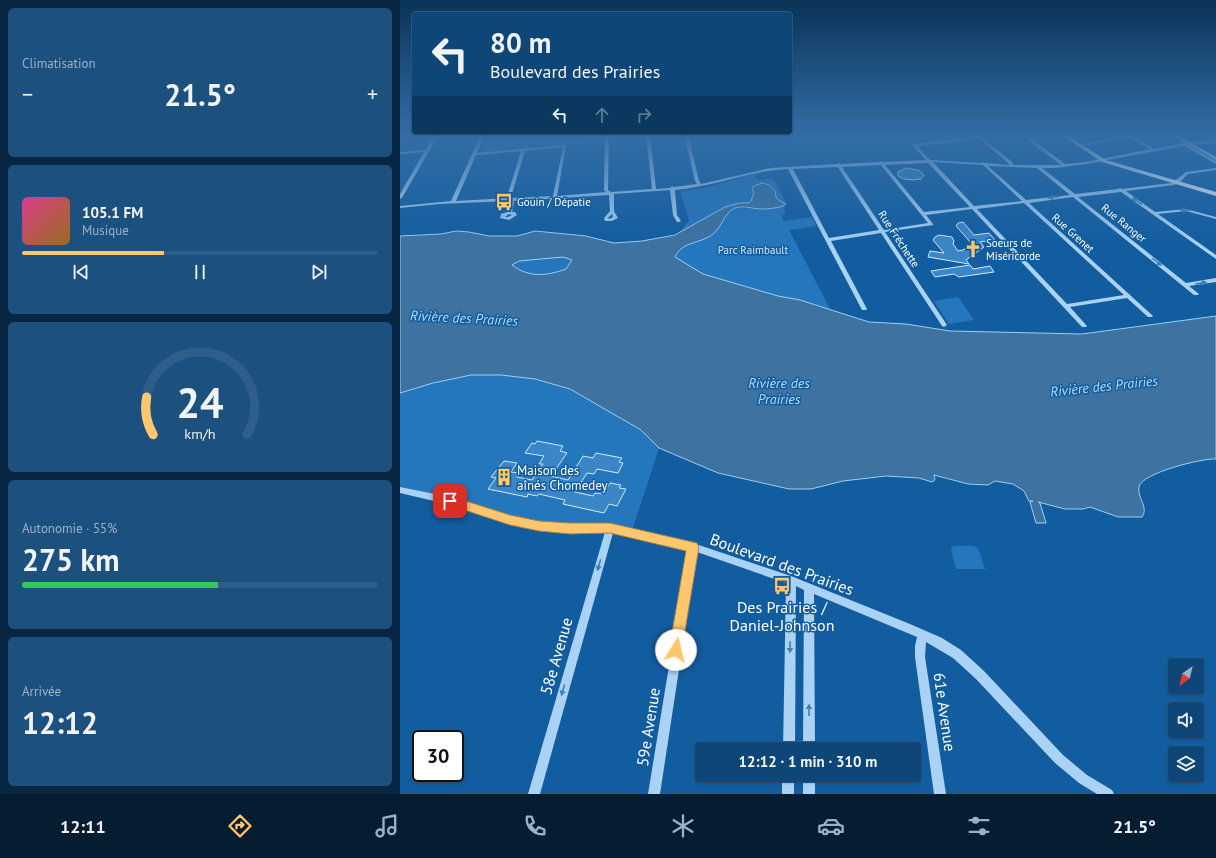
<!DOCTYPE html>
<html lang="fr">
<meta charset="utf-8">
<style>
:root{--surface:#0e4677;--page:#1c507f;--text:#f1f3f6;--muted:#9bb1c6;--line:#2e5e89;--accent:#ffc76d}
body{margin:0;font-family:"PT Sans",sans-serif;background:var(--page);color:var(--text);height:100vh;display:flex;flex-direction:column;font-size:15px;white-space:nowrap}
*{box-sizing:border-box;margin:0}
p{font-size:13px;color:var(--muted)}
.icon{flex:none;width:22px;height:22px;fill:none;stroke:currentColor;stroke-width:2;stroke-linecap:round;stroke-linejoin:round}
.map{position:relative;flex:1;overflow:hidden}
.details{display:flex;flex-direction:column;gap:8px;padding:8px;background:#082641;width:400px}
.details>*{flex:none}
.top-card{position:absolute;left:12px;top:12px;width:380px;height:122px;border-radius:4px;box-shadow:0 1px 3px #0004,0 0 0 1px var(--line);background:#0e4677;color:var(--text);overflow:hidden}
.needle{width:26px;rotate:214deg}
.controls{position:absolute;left:768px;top:658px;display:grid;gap:8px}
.controls a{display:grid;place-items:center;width:36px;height:36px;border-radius:4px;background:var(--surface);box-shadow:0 1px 3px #0004,0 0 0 1px var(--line);font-size:20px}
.speed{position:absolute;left:12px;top:730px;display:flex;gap:8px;font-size:20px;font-weight:700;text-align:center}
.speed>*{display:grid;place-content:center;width:52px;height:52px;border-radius:50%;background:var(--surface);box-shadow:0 1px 3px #0004,0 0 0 1px var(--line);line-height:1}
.speed .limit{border:2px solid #111;border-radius:6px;background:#fff;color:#111}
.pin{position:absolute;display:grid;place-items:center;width:34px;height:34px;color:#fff;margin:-17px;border-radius:8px;box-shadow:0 2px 6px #0006}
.me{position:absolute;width:44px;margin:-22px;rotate:9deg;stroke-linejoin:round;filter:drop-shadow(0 0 3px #0008)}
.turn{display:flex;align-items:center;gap:14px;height:84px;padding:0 12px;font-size:18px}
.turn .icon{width:52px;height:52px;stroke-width:2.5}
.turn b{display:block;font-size:28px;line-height:34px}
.lanes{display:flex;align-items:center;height:38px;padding:0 12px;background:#0003;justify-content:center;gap:20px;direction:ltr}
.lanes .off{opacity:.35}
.big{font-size:30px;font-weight:700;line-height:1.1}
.details .widget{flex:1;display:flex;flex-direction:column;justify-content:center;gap:6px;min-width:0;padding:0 14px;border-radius:6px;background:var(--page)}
.details .dial{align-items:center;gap:0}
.dial svg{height:104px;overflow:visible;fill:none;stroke:var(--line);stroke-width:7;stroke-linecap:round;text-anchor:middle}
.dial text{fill:var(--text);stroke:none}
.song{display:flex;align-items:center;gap:12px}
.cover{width:48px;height:48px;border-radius:6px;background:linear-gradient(135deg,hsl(330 70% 55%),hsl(40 70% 35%))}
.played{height:4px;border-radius:2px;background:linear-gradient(90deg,var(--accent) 40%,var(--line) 40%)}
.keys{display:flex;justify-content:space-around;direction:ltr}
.heat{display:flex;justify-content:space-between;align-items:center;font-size:22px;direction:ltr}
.charge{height:6px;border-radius:3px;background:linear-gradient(90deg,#34c759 55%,var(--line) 0)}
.trip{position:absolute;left:295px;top:742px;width:226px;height:40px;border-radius:4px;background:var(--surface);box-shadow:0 1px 3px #0004,0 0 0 1px var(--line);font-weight:700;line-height:40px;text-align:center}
.menu{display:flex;height:64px;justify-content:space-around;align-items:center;background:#061c30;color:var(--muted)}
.menu .icon{width:28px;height:28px}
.menu .selected{color:var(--accent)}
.menu b{font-size:18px;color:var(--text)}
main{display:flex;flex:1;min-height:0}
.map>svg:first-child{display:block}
.green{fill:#2577bd}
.water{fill:#3e72a1;stroke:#9bcff8;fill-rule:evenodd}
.building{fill:#3b86c6;stroke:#d2eafe}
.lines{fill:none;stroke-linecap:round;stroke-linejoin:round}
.minor{fill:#a9d2f5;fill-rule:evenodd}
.major{fill:#f7fbff;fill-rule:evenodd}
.oneway{fill:#3f80b9}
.route{fill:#ffc76d;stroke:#a68147}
.labels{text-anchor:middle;stroke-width:3;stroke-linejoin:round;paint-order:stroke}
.far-poi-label{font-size:11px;fill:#fff;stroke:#125d9f;text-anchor:start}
.far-street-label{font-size:11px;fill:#fff;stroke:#125d9f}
.far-park-label{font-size:11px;fill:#d2eafe;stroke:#125d9f}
.poi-label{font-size:13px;fill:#fff;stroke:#125d9f;text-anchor:start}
.water-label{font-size:14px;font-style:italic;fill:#b6dcfb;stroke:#125d9f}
.near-street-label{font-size:16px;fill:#fff;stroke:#125d9f}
.near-poi-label{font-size:16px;fill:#fff;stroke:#125d9f}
</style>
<main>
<section class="details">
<div class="widget"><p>Climatisation</p>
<div class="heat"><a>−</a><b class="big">21.5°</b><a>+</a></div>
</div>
<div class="widget">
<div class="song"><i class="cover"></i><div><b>105.1 FM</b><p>Musique</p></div></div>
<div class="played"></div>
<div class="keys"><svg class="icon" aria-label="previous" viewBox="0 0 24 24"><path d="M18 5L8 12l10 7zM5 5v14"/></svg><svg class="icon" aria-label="pause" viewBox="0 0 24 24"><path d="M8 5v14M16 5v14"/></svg><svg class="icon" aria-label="next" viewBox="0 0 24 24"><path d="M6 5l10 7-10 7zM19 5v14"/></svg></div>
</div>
<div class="widget dial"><svg viewBox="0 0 100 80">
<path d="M14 69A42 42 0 1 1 86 69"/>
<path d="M14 69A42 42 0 0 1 9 40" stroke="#ffc76d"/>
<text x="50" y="56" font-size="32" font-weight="700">24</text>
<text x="50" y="72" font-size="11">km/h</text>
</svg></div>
<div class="widget"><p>Autonomie · 55%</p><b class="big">275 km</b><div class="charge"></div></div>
<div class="widget"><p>Arrivée</p><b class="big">12:12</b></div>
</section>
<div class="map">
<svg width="816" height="794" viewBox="0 0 816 794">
<rect width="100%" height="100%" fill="#125d9f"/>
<path class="green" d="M87 134H202V142L80 153Z
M355 174 358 180 373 178 387 204 384 208 385 214 381 215 384 221 412 217 416 226 389 230 430 309 368 298 300 276 275 257 282 248 312 235 323 221 327 214 335 208H378L383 202 376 198V194L373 187 366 184 355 193 351 201 349 203H340L325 207 280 232 289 220 281 194 282 191 305 188Z
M163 257 172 260 166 269C154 274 135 278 123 273 119 271 115 268 112 265L119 261Z
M558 297 574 320 549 324 534 301Z
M71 375H101L135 379 170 389 241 430 259 448 233 528 139 526 0 487V393L33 383Z
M554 546C578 546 578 542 584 567L587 569H556L551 549Z"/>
<path class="water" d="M362 183C372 185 376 189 376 198L385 204 383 206C377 208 369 209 362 209 353 209 343 205 335 208 324 213 322 227 313 234 301 244 282 241 275 257L303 274 378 296 400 300 469 322 506 324 550 331 682 334 816 316V459C803 458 741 473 739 487 737 498 749 507 742 517H718L690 507 683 509H665L638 502 640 503 646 523H636L630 502 633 501H629L624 491 613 484 595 481 588 485 568 484 534 475 535 480 532 482 519 478 486 476 443 481 411 489H389L318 473 259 448 241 430 170 389 135 379 101 375H71L33 383 0 393V236L41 234 56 231 69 232 89 236H117L135 231 186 236 214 243 242 241 275 235 325 207 340 203H349L351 201 354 193 352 189 354 186ZM163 257 172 260 166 269C147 276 129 278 112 265L119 261Z"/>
<path class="building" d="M506 168 518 170 524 175 521 179 513 180 504 179 498 176V172Z
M563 222 574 235 589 233 595 240 580 242 584 247 566 260 569 264 528 257 530 251 544 253 533 240 535 237 539 235 552 237 554 241 553 244 558 251 563 250 572 244 556 226 558 223Z
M570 265 573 269 590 266 594 272 559 277 554 274 535 277 531 271Z
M137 441 163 446 160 451 167 453 151 476 168 480 183 456 193 458 196 453 222 458 219 462 223 463 218 473 197 469 194 474 187 473 175 492 193 496 195 493 203 494 210 483 221 485 219 488 226 489 217 506 209 504 204 513 163 504 165 500 139 494 137 496 128 494 127 497 88 489 96 478 91 477 104 461 117 463 111 472 119 473 117 477 132 480 143 464H139L144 456 125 453 132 443 135 444Z"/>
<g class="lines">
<path class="minor" d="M0 134H3L0 136Z
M35 134H39L2 198 0 199V194L24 152 0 154V152L26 150Z
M81 134H85L77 153 166 145 157 196 206 192 204 190 205 134H209L208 190 211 192 252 189 246 134H250L256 189 270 188 272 186 274 187 297 184 295 181 284 134H288L299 181 301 184 370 168 437 164 439 163 441 164 479 162 481 161 483 162 526 160 513 146V144L577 137 576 136 578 135 611 161 614 165H661L620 134H625L665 164 686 162 750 149 734 140 728 138 678 146 676 145 728 136 736 138 754 149 784 143 816 141V143L789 145 816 161V164L784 146 686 164 655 168H642L675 194 718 189 720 188 722 189 771 183 776 180 786 172 816 168V170L788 174 780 182 774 185 726 191 755 212 786 209 816 217V219L786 211 758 214 816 255V259L721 192 678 197 786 283 816 278V282L789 286 799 294 798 295H794L673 197 629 203 752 315 753 316 752 317H748L727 298 670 307 687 326 686 327H682L572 209 526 215 533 224V225L485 232 547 325 544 327 542 326 481 233 431 241 467 309 466 310H462L388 169C349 171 313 187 275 190L277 215 281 221 279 222H277L273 215 270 190 214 194V211L218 218 212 221H205L204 218 210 211 209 195 113 201 114 203 112 212H115L117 215 109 220 100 218 101 214 107 212 110 203 109 201 39 204 0 208V206L51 201ZM580 139 608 163 609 165 586 163 583 162 581 163 530 160 517 146ZM163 147 153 196 112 198 111 197 125 151ZM121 151 107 197V198L56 201 76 155ZM533 162 583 165 622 201 574 206ZM528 163 570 207 524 212 485 165ZM481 165 528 223 484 230 442 167ZM588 166 637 168 670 195 626 200ZM438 167 439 169 479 230 429 238 393 169ZM624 203 724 295 667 304 577 209ZM109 214 112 215 108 217H105ZM212 214 213 217 209 219 208 218Z
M0 487 55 498 109 516 139 522 170 524H210L293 543 391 576 510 624 542 638 561 650 584 671 663 755 687 775 712 790 714 794H697L679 783 655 763 576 679 553 658 526 642 525 657 546 794H534L515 657V646L517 637 414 594 415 749H403L404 590 396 586 395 749H383L386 583 297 552 260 794H248L288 550 213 533 140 794H128L205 532H170L139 530 109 524 55 506 0 493Z
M382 775H394V794H382Z
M403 775H415V794H403Z"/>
<path class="major" d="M660 134H665L706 160 816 192V196L702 162Z
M770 134H775L816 157V160Z"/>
</g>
<defs><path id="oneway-solid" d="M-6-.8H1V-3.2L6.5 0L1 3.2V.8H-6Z"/></defs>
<g class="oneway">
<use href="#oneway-solid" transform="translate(654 197) rotate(172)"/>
<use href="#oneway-solid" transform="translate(737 201) rotate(-145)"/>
<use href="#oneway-solid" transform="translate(786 210) rotate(-178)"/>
<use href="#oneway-solid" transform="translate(757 262) rotate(39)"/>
<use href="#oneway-solid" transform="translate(801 283) rotate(-9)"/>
<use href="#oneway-solid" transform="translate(199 565) rotate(106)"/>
<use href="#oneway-solid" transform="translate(390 647) rotate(91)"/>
<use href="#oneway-solid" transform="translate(163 690) rotate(106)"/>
<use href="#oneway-solid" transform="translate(409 710) rotate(-90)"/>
</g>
<linearGradient id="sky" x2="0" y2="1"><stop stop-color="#0a3357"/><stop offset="0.55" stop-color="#336da6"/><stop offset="1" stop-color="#336da6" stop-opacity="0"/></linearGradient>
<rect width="816" height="245" fill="url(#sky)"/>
<path class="route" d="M50 496 110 515 139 521 170 523H210L297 543 299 547 281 655 276 657 271 655 269 650 286 551 210 533 170 534 139 531 110 525 46 504 44 501 46 497Z"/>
<defs>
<g id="bus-bare" transform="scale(1.38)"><path d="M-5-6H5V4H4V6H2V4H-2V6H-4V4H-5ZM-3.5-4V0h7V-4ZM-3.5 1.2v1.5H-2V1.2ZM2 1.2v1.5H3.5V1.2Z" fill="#ffc76d" stroke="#125d9f" stroke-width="2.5" paint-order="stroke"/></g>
<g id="church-bare" transform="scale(1.38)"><path d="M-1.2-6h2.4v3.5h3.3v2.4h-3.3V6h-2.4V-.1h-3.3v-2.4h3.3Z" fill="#ffc76d" stroke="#125d9f" stroke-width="2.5" paint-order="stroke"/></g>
<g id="building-bare" transform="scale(1.38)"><path d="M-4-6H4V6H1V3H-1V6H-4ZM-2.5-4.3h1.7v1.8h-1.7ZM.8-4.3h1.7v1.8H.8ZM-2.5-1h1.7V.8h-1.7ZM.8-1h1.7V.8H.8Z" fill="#ffc76d" stroke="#125d9f" stroke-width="2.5" paint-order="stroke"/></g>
</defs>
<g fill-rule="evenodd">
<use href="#bus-bare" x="104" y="202"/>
<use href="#church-bare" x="573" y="249"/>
<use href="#building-bare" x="104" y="477"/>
<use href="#bus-bare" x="382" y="586"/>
</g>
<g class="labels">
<g class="far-poi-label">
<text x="117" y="206">Gouin / Dépatie</text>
<text x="586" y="247">Soeurs de<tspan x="586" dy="13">Miséricorde</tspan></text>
</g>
<g class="far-street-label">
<text transform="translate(724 223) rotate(39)" y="4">Rue Ranger</text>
<text transform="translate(673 233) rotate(42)" y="4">Rue Grenet</text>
<text transform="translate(499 239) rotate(57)" y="4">Rue Fréchette</text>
</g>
<g class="far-park-label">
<text x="353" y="254">Parc Raimbault</text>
</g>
<g class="poi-label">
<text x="117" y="475">Maison des<tspan x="117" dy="15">aînés Chomedey</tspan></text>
</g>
<g class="water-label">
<text transform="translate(64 318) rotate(3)" y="5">Rivière des Prairies</text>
<text x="379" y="388">Rivière des<tspan x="379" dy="16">Prairies</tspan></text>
<text transform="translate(704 386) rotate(-6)" y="5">Rivière des Prairies</text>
</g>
<g class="near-street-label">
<text transform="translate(382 564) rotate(20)" y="6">Boulevard des Prairies</text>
<text transform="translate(156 656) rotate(-74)" y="6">58e Avenue</text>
<text transform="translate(545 712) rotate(82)" y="6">61e Avenue</text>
<text transform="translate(248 727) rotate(-81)" y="6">59e Avenue</text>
</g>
<g class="near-poi-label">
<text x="382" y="613">Des Prairies /<tspan x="382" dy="18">Daniel-Johnson</tspan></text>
</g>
</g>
</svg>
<div class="controls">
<a><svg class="needle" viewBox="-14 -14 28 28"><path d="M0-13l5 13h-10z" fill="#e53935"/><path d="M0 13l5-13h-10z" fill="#9bb1c6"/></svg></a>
<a><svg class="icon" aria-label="sound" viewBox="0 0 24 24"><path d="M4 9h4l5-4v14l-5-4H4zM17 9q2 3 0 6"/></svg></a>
<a><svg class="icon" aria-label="layers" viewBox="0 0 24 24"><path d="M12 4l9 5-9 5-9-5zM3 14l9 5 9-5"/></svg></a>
</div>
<div class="speed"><div class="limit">30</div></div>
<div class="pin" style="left:50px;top:501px;background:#d93025"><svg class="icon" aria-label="arrive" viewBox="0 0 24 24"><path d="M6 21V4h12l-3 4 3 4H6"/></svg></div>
<svg class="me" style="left:276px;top:650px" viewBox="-20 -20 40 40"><circle r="19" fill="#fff"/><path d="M0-13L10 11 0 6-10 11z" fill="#ffc76d"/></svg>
<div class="trip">12:12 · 1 min · 310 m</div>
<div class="top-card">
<div class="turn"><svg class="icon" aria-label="left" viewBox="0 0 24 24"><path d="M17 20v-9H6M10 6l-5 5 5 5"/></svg><div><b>80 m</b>Boulevard des Prairies</div></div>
<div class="lanes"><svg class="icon" aria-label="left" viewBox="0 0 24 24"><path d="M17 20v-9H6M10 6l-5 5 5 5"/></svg><svg class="icon off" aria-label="ahead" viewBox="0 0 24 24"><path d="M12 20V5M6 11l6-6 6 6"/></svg><svg class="icon off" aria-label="right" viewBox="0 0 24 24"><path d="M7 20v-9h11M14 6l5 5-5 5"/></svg></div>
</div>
</div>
</main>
<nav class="menu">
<b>12:11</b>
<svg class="icon selected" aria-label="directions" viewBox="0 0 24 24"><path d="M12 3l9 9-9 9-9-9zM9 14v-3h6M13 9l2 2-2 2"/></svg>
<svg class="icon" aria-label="music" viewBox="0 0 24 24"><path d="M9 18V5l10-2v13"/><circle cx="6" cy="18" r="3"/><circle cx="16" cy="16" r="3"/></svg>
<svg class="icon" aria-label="phone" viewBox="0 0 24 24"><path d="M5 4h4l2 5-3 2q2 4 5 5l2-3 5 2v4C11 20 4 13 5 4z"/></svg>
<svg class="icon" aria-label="climate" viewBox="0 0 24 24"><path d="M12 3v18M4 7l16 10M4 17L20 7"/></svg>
<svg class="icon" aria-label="car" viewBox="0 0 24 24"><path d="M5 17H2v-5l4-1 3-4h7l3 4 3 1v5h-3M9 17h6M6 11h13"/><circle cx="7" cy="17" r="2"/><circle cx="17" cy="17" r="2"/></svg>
<svg class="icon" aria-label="filters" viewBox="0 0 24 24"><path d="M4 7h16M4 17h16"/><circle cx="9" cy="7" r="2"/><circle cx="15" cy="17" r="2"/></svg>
<b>21.5°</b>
</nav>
